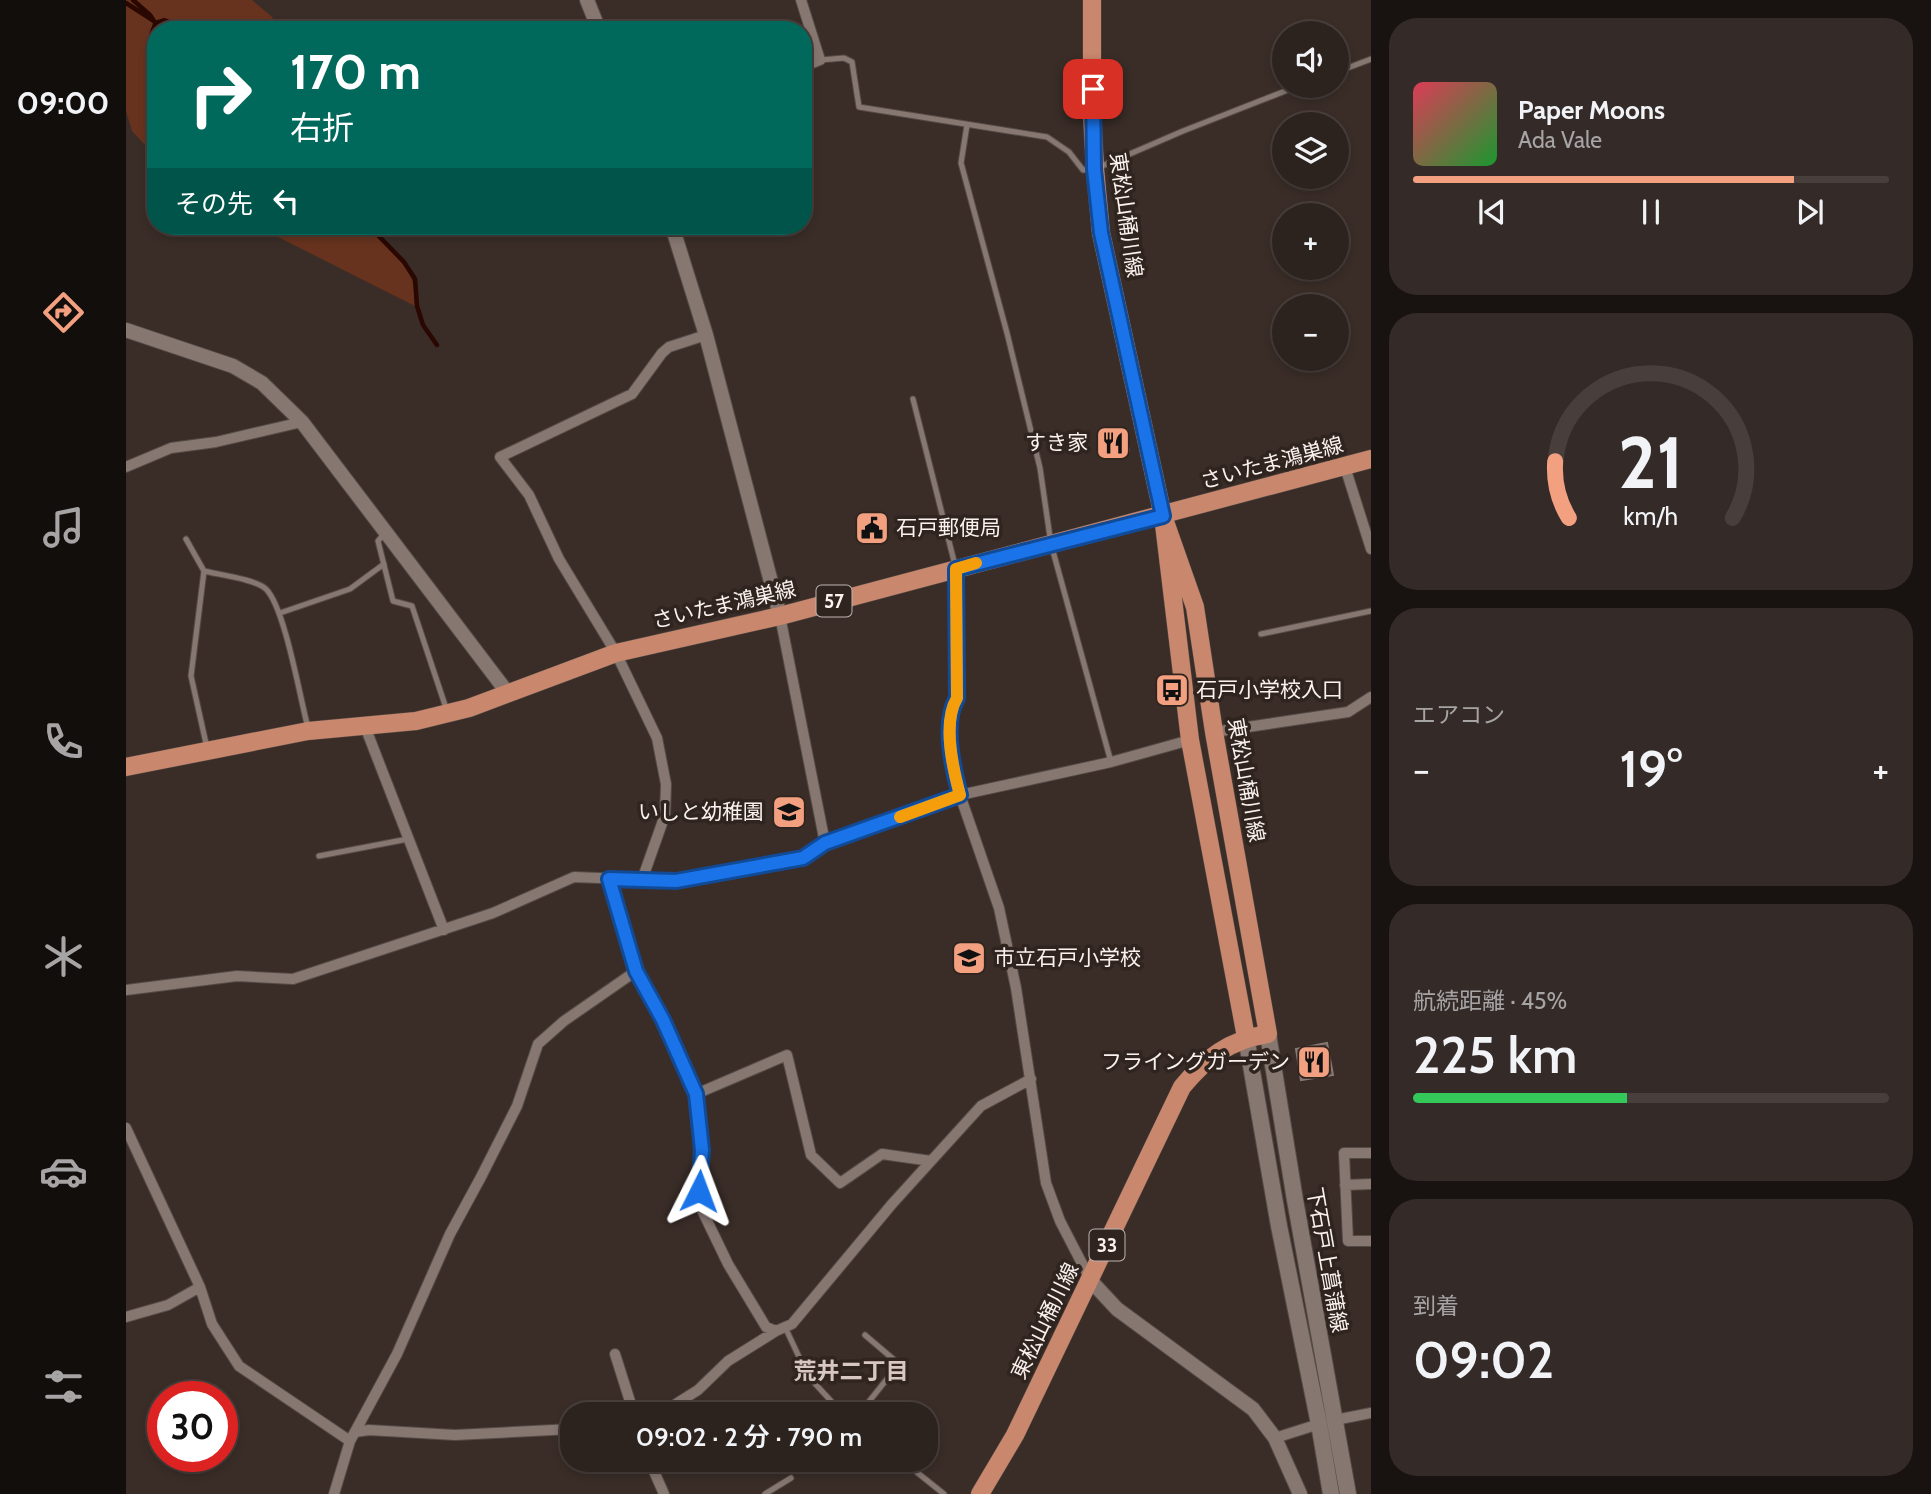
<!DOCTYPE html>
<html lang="ja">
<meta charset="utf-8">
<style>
:root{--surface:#2c221e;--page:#342a27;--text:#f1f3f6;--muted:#a6a4a4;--line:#483f3c;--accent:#f2a080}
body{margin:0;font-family:Cabin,"Noto Sans JP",sans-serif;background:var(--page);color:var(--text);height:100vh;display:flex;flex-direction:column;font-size:26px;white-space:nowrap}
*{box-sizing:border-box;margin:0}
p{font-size:23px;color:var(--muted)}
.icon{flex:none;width:38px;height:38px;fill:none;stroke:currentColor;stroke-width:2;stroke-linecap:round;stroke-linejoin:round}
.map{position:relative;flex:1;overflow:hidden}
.details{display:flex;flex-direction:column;gap:18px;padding:18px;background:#181310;width:560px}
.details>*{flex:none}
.banner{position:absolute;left:21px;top:21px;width:665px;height:214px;border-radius:28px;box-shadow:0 4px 10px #0003,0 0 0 2px var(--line);background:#00695c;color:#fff;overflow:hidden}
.fabs{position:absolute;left:1146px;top:21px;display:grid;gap:14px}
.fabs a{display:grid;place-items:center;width:77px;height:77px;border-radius:50%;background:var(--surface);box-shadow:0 4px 10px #0003,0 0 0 2px var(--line);font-size:35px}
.speed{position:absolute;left:21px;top:1381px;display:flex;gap:14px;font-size:35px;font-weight:700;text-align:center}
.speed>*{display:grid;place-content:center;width:91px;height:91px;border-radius:50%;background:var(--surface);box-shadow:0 4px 10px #0003,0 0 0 2px var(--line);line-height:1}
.speed .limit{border:10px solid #d22;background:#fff;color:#111}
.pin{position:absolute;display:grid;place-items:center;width:60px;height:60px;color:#fff;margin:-30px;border-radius:14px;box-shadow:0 4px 10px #0006}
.me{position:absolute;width:77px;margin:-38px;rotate:3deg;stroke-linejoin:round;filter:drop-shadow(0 0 5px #0008)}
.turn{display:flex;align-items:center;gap:24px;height:147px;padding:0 28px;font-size:32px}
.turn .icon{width:91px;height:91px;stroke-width:2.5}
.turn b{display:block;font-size:49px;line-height:60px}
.then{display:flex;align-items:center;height:66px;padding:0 28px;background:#0003;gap:14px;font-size:26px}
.big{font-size:52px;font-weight:600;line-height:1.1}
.details .tile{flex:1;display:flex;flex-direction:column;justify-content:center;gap:10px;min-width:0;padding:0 24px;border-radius:28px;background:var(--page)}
.details .dial{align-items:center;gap:0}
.dial svg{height:182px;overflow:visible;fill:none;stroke:var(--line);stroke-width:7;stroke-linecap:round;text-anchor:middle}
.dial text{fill:var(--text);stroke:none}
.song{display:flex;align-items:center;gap:21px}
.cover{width:84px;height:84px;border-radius:10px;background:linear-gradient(135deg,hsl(350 70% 55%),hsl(130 70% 35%))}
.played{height:7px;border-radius:4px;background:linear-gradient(90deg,var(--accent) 80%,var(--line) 80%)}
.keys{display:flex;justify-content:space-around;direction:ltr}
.heat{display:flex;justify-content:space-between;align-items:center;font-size:38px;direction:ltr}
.charge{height:10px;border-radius:5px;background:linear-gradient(90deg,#34c759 45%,var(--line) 0)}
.trip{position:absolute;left:434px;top:1402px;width:378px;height:70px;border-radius:28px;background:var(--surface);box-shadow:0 4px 10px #0003,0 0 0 2px var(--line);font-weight:600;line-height:70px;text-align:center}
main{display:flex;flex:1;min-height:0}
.dock{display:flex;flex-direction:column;width:126px;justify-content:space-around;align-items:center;background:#120e0c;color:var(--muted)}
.dock .icon{width:49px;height:49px}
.dock .current{color:var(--accent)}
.dock b{font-size:32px;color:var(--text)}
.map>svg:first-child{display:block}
.green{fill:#67331e}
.water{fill:#2a0700}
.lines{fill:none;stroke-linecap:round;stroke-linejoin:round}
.stream{stroke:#2a0700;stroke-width:4.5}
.building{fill:#50423d;stroke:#887973;stroke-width:2}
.service-casing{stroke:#554b46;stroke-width:7}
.minor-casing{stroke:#554b46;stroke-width:12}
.tertiary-casing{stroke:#554b46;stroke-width:16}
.secondary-casing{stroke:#554b46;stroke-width:18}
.primary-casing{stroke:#554b46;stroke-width:19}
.service{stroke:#877771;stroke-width:5}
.minor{stroke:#877771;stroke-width:10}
.tertiary{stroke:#877771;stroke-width:14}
.secondary{stroke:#877771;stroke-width:16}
.primary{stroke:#c9876d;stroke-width:18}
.route-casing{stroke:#114b97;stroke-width:18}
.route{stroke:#1a73e8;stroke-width:12}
.slow{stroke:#f59e0b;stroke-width:12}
.labels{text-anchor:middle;stroke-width:7;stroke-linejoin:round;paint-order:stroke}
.shield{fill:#30241f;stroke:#beb4b1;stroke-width:2}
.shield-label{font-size:19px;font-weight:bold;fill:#fbf2ef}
.street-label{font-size:21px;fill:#fbf2ef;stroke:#30241f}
.poi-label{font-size:21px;fill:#fbf2ef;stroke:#30241f;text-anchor:end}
.neighbourhood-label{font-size:23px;font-weight:bold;fill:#d8c7c1;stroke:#30241f}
</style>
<main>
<nav class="dock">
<b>09:00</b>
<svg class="icon current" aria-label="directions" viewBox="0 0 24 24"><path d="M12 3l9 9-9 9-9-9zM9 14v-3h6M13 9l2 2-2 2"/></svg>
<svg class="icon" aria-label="music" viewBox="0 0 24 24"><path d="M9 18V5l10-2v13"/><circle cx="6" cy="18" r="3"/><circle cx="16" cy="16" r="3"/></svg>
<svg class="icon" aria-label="phone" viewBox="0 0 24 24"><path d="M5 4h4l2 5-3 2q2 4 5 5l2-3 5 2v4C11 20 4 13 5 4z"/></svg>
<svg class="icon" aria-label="climate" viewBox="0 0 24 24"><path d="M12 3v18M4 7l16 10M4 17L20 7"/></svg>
<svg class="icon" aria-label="car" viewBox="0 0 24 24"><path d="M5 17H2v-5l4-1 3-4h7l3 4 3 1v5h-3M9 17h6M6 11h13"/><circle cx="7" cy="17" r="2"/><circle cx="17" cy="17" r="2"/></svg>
<svg class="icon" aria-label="filters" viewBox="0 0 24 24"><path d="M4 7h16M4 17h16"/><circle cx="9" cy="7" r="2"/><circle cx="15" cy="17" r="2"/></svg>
</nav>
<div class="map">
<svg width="1245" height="1494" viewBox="0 0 1245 1494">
<rect width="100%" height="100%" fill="#3a2d28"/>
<path class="green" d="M0 0H126L146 17 152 30H30V157L6 131 0 111Z
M130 226H241C258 242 280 261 287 283 289 290 288 299 289 306Z"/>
<path class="water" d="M38 18 58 24 62 30H30V47L23 44V34L28 21Z"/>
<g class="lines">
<path class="stream" d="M7 0 24 15 34 30
M0 3 28 21
M243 226 278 262 289 279 291 306 297 325 311 345"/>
</g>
<path class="building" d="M999 430 1003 451 975 456 972 435Z
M1201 1043 1207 1075 1175 1080 1170 1049Z"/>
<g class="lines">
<g class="service-casing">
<path id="service" d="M694 60 718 58 726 62 733 107 921 137 943 152 957 170 969 169 1057 131 1172 86
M1211 72 1245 59
M841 125 835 163 881 333 914 468 925 544 985 762
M787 399 830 569 831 698C816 723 827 769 834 795
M258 534 252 541 267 601 286 606 319 705
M60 539 78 571C94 575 129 579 140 589 159 608 174 698 182 728
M78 571 65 676 81 748
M154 613 224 589 258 564
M1135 634 1245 611
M193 856 282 839
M659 1327 682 1376 717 1414
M733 1414 773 1364 739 1335
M758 1460 765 1467 783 1466 818 1494
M639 1494 665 1478"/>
</g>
<g class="minor-casing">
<path id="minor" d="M675 0 694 60 677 67
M0 467 45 448 90 442 176 422
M1219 467 1245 549
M654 616 699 843
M238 724 318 930
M1088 732 1222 712 1245 697
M834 795 873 908 890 988 920 1183 934 1221 964 1279
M483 879 510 971 537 1020 570 1094 576 1150 572 1177 574 1206 602 1264 640 1327 650 1331 666 1324 766 1204 855 1106 905 1079
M516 880 539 815 540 784 531 738 490 653 433 559 403 495 374 457 506 394 536 353 543 347 580 335
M0 990 111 976 167 979 367 913 448 877 550 881 677 858 699 843 834 795 985 762 1064 740
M570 1094 661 1055 685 1155 714 1183 756 1154 805 1161
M0 1128 74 1287 86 1324 113 1366 224 1441
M1245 1153H1218L1222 1241H1245
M1219 1185 1245 1184
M0 1317 42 1305 74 1287
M489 1354 508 1414
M534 1414 572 1390 602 1361 650 1331
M1209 1420 1245 1413
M229 1432 243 1430 329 1435 446 1429
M1149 1438 1193 1424
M523 1460 538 1494
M208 1494 224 1441 271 1354 324 1234 355 1177 391 1106 412 1044 438 1021 510 971"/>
</g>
<g class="tertiary-casing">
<path id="tertiary" d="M461 0 473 30
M546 226 580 335 654 616
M0 330 107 366 136 383 176 422 381 692
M964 1280 991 1309 1127 1409 1149 1438 1174 1494"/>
</g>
<g class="secondary-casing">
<path id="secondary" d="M1142 1034 1169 1200 1222 1494
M1120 1037 1153 1226 1193 1424 1205 1494"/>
</g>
<g class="primary-casing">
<path id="primary" d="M966 0V113L969 169 975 233 1037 516 1064 740 1120 1037
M0 767 182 731 290 721 343 708 490 653 654 616 1245 459
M854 1494 889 1435 1056 1087C1080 1058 1103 1040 1142 1034L1088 732 1069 607 1037 516"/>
</g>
<use href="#service" class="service"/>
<use href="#minor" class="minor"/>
<use href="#tertiary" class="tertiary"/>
<use href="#secondary" class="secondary"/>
<use href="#primary" class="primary"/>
</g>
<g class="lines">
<g class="route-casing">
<path id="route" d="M573 1191 576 1150 570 1094 537 1020 510 971 483 879 550 881 677 858 699 843 834 795C827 769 816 723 831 698L830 569 1037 516 975 233 968 169 967 89"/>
</g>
<use href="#route" class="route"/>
<path class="slow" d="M774 817 834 795C827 769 816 723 831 698L830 569 850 563"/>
</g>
<defs>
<g id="restaurant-square" transform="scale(1.75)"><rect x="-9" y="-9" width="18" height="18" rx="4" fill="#f2a080" stroke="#30241f"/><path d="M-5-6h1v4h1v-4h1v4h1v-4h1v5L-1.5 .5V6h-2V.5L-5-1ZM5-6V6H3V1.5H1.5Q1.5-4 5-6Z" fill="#111"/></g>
<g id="civic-square" transform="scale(1.75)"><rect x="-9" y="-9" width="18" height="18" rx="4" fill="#f2a080" stroke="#30241f"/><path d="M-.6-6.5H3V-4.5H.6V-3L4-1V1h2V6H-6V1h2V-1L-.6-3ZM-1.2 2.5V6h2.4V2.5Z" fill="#111"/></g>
<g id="bus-square" transform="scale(1.75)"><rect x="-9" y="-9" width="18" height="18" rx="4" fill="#f2a080" stroke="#30241f"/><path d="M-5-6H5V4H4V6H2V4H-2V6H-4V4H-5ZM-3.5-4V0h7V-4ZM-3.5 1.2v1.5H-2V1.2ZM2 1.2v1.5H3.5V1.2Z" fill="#111"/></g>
<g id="school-square" transform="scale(1.75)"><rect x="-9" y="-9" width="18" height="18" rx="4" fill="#f2a080" stroke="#30241f"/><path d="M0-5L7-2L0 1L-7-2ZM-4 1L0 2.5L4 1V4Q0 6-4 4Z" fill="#111"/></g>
</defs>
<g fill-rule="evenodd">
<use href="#restaurant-square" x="987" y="443"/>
<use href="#civic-square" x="746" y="528"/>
<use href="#bus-square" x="1046" y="690"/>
<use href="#school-square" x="663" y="812"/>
<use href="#school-square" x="843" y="958"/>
<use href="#restaurant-square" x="1188" y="1062"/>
</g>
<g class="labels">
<g class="shield">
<rect x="690.5" y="585.5" width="35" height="31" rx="5"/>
<rect x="963.5" y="1229.5" width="35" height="31" rx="5"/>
</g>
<g class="shield-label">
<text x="708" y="608">57</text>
<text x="981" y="1252">33</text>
</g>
<g class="street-label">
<text transform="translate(1000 215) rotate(82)" y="7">東松山桶川線</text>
<text transform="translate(1146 463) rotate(-15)" y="7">さいたま鴻巣線</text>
<text transform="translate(598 605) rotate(-13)" y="7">さいたま鴻巣線</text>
<text transform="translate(1120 780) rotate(80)" y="7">東松山桶川線</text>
<text transform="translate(1201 1260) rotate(80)" y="7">下石戸上菖蒲線</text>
<text transform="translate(919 1321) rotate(-64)" y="7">東松山桶川線</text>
</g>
<g class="poi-label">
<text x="962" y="450">すき家</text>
<text x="770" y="535" text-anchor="start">石戸郵便局</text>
<text x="1070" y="697" text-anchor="start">石戸小学校入口</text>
<text x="638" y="819">いしと幼稚園</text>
<text x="868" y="965" text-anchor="start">市立石戸小学校</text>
<text x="1164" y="1069">フライングガーデン</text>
</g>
<g class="neighbourhood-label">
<text x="725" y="1379">荒井二丁目</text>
</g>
</g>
</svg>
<div class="fabs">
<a><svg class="icon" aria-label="sound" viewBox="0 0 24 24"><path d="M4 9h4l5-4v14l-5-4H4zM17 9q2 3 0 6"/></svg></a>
<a><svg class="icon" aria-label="layers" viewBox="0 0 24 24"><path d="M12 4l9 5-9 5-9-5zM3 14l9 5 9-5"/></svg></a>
<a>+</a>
<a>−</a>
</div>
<div class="speed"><div class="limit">30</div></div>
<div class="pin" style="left:967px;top:89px;background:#d93025"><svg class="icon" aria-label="arrive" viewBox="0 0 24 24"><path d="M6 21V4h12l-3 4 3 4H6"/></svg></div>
<svg class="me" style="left:573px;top:1191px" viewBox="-20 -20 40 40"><path d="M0-17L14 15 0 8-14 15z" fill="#1a73e8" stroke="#fff" stroke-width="4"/></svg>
<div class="trip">09:02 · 2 分 · 790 m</div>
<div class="banner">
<div class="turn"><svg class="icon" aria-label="right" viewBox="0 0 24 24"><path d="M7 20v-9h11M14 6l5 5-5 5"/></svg><div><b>170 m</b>右折</div></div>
<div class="then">その先<svg class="icon" aria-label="left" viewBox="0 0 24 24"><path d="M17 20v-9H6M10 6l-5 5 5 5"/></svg></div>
</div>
</div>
<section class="details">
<div class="tile">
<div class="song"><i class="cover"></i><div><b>Paper Moons</b><p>Ada Vale</p></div></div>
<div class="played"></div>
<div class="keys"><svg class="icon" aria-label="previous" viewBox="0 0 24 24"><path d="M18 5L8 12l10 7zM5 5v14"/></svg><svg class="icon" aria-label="pause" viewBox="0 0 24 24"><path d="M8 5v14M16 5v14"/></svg><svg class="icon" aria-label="next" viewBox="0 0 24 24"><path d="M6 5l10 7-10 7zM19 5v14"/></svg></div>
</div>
<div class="tile dial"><svg viewBox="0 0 100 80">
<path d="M14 69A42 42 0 1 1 86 69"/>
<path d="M14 69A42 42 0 0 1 8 44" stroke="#f2a080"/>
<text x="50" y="56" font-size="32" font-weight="700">21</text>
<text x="50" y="72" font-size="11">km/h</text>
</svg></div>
<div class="tile"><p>エアコン</p>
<div class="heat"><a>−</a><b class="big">19°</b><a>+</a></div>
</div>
<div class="tile"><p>航続距離 · 45%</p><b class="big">225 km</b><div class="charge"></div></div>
<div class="tile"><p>到着</p><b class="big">09:02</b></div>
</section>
</main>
